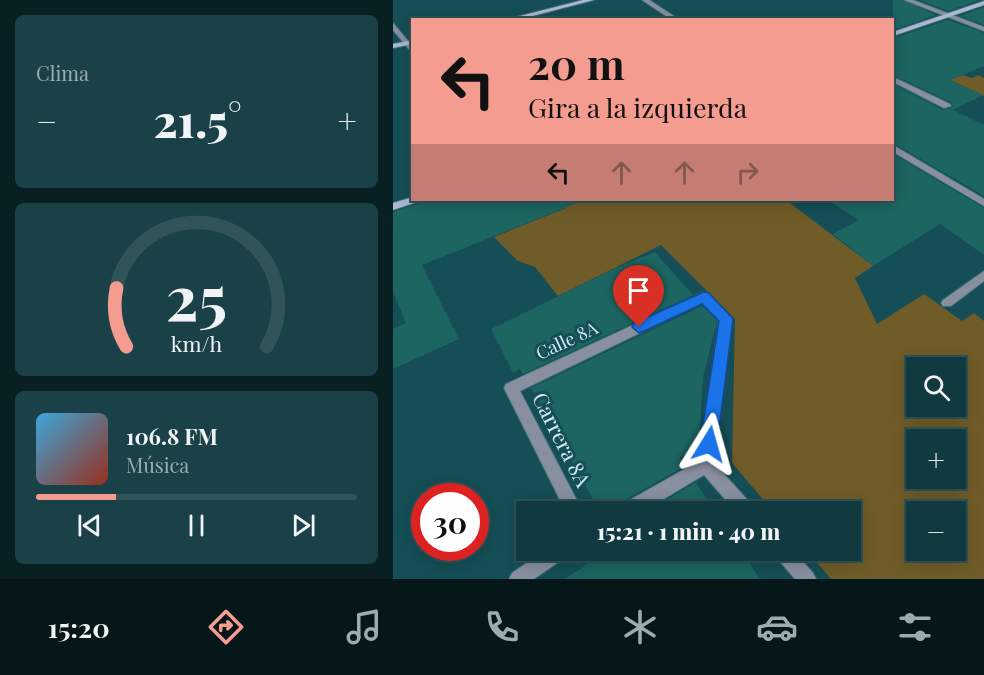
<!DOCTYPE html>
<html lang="es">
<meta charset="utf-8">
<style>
:root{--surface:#103a40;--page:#194147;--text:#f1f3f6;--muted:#9cadb1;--line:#305459;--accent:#f59c90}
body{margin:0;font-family:"Playfair Display",serif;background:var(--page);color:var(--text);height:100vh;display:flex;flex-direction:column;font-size:22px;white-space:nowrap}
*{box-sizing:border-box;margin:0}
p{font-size:20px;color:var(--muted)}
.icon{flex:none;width:33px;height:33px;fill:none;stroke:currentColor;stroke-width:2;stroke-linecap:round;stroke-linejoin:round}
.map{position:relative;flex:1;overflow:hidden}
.drawer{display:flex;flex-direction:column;gap:15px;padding:15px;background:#092023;width:393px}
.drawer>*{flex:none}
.guide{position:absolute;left:18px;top:18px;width:483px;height:183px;border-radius:0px;box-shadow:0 3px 15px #0003,0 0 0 2px var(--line);background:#f59c90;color:#111;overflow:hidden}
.fabs{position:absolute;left:513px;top:357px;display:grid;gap:12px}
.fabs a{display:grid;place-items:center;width:60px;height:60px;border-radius:0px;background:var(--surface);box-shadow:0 3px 15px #0003,0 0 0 2px var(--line);font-size:30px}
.speed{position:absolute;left:18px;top:483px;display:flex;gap:12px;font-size:30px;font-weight:700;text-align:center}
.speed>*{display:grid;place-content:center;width:78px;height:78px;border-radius:50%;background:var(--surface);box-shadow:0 3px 15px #0003,0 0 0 2px var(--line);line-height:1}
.speed .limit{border:9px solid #d22;background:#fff;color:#111}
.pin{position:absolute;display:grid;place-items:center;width:51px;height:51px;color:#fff;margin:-62px -26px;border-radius:50% 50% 50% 0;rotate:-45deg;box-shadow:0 0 6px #0007}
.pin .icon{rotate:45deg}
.me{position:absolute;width:66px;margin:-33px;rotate:8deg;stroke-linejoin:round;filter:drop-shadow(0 0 4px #0008)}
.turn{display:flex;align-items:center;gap:21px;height:126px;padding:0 18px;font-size:27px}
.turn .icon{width:78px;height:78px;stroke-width:2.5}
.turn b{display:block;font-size:42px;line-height:51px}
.lanes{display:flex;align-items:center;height:57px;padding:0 18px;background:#0003;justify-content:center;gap:30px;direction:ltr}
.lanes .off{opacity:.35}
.big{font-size:45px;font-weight:800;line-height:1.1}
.drawer .tile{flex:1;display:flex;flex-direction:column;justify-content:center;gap:9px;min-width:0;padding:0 21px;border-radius:9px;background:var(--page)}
.drawer .dial{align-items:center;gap:0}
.dial svg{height:156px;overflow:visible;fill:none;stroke:var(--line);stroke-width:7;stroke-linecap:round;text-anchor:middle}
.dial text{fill:var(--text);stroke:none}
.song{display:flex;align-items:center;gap:18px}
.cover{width:72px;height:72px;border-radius:9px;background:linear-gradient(135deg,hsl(200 70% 55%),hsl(10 70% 35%))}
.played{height:6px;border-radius:3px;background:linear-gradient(90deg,var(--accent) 25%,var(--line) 25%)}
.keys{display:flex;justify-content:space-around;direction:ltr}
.heat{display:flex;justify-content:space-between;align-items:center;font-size:33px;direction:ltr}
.trip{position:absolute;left:123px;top:501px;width:345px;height:60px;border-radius:0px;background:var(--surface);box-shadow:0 3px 15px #0003,0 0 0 2px var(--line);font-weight:800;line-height:60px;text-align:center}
.tab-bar{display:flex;height:96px;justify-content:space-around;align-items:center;background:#06171a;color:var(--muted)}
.tab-bar .icon{width:42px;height:42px}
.tab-bar .on{color:var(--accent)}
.tab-bar b{font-size:27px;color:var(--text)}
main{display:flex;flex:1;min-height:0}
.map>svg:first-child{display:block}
.green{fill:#705c28;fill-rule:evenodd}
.building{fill:#1c6560}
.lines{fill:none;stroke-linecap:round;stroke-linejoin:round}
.street-casing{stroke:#3a6d75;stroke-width:2}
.secondary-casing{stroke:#3a6d75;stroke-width:2}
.street{fill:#888f9f;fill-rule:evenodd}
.secondary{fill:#acb7d2;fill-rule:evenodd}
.route{fill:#1a73e8;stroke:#114b97;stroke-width:1.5}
.labels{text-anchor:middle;stroke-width:6;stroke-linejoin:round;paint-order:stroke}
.street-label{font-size:18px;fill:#d0ebf0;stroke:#154e56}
.near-street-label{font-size:21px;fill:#d0ebf0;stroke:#154e56}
</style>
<main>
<section class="drawer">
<div class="tile"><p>Clima</p>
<div class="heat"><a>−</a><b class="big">21.5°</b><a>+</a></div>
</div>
<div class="tile dial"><svg viewBox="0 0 100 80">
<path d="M14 69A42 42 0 1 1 86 69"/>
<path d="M14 69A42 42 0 0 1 9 39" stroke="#f59c90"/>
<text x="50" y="56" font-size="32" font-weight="700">25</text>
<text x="50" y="72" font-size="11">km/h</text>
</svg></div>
<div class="tile">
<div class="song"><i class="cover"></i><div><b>106.8 FM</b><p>Música</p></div></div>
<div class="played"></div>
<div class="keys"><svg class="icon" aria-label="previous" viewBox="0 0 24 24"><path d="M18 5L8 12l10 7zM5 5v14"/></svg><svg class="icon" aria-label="pause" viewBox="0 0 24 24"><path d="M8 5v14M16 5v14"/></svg><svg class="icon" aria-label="next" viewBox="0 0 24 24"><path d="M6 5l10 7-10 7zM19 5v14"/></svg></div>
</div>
</section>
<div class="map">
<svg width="591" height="579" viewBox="0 0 591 579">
<rect width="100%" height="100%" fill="#154e56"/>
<path class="green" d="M570 75 579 78 585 75 591 78V96L557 80Z
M166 200H393L480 266 462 278 484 324 531 294 569 321 581 313 591 321V579H438L414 551 458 550V512L380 511 339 463 342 319 268 245 165 296 142 267 125 261 101 237 173 208ZM524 368H562V406H524ZM524 440H562V478H524ZM524 512H562V550H524Z"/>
<path class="building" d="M500 0H509L543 15 500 30Z
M526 0H587L555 11Z
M591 7V25L567 16Z
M555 20 591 33V66L557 80 590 95 560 110 591 125V196L500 143V84L550 110 560 107 558 102 500 75V38Z
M500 154 591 208V255L547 224 480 266 440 234 465 220 436 200H500Z
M27 200 189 201 29 265 66 339 0 369V329L13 323 0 292V212L25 204Z
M262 252 300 295 130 374 127 369 120 373 98 329 225 267Z
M309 306 324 321 310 377 306 446 287 458 292 466 225 504 222 512H207L138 388Z
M303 482 322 512H254Z
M216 550H348L367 579H172Z"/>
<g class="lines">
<g class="street-casing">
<path id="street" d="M249 0H256L287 20H279Z
M511 0H520L591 27V31Z
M0 23 20 47V54L0 30Z
M500 77 557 104 558 106 551 108 500 82Z
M500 145 591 199V206L500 152Z
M591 271V281L558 306H550L548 303 550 300Z
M311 292 315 294 339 319 321 463 360 506 362 512H343L311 475 249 512H224L226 506 306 461 326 320 309 303 127 391 190 512H173L111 388 113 384Z
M152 550H176L174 556 141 579H116L119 573Z
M380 550H400L420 573 423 579H402L382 556Z"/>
</g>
<g class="secondary-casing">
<path id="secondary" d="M190 0H201L124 20H111Z
M591 1V5L500 36V32Z
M20 40V44L0 48V44Z
M20 197V200H25L24 202 0 210V203Z"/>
</g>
<use href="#street" class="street"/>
<use href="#secondary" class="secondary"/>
</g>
<path class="route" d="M311 292 316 293 340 319 324 444 322 450 316 452 310 450 307 444 326 321 309 304 251 331 246 333 239 327 241 323Z"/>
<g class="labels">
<g class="street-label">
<text transform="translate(174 341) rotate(-25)" y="6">Calle 8A</text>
</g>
<g class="near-street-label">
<text transform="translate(168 440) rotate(63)" y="7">Carrera 8A</text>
</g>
</g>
</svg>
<div class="fabs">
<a><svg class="icon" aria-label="search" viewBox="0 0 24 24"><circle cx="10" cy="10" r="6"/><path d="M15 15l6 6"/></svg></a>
<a>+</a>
<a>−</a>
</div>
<div class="speed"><div class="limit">30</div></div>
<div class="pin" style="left:246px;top:327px;background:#d93025"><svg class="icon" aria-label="arrive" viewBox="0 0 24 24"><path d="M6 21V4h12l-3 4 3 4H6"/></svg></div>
<svg class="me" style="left:316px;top:444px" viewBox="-20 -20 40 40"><path d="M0-17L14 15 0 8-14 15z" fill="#1a73e8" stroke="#fff" stroke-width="4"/></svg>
<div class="trip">15:21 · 1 min · 40 m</div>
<div class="guide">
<div class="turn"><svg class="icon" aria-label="left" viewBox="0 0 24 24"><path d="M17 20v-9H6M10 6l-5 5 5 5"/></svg><div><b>20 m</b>Gira a la izquierda</div></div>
<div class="lanes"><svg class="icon" aria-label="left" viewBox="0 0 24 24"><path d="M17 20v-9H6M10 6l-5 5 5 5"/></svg><svg class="icon off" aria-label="ahead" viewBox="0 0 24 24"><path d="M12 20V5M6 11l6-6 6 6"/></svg><svg class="icon off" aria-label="ahead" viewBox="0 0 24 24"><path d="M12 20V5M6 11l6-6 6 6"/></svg><svg class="icon off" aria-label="right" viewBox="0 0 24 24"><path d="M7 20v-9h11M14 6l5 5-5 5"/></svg></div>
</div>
</div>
</main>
<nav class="tab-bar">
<b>15:20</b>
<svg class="icon on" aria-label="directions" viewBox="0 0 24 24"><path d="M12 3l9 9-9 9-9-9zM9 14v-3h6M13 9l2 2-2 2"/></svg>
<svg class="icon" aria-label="music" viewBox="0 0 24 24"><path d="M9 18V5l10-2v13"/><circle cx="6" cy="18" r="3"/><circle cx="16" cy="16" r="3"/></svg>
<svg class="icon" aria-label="phone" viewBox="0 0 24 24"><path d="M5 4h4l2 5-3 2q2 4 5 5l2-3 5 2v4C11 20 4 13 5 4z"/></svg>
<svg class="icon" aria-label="climate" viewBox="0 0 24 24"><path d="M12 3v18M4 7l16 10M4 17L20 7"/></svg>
<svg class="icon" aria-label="car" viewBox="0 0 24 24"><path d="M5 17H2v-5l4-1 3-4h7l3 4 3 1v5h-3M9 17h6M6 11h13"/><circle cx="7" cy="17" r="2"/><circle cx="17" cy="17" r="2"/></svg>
<svg class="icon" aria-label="filters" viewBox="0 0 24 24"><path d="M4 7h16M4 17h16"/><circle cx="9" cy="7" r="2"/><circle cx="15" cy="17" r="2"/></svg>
</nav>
